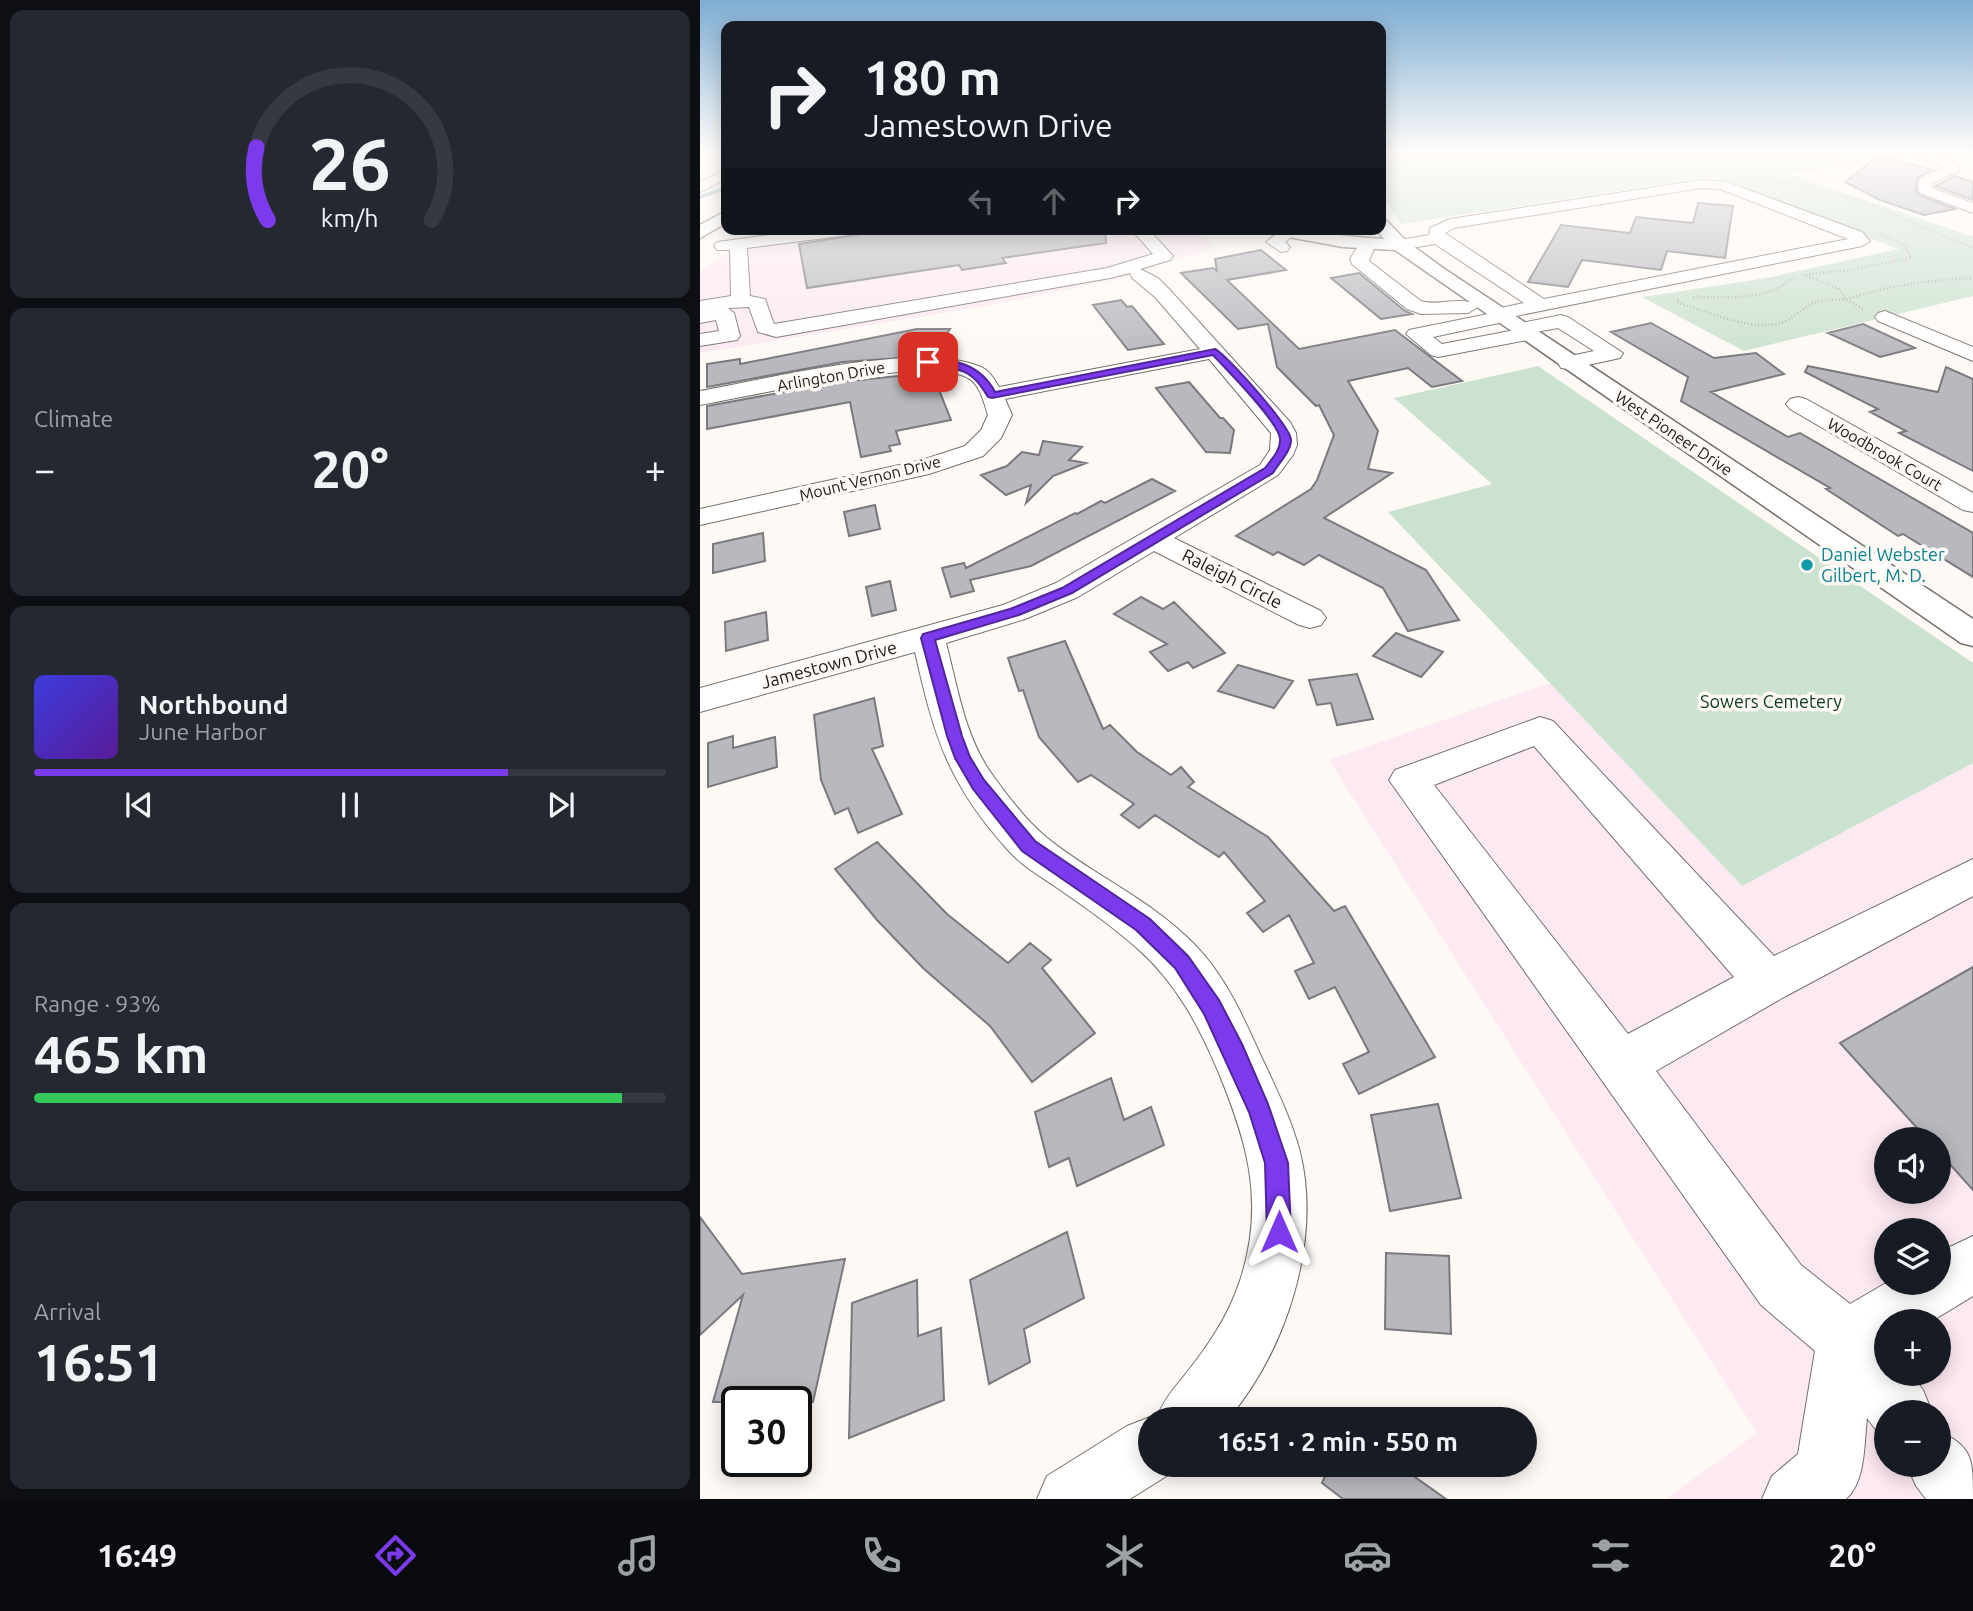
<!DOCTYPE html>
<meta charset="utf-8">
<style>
:root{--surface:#171b24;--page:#242831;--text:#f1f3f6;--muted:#9ea1a6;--line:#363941;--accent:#7c3aed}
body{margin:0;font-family:Ubuntu,sans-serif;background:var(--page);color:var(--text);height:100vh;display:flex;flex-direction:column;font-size:26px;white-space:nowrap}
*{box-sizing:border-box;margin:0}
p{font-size:23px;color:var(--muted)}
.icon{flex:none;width:38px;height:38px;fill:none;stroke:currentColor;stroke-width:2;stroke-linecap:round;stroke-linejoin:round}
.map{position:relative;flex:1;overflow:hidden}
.panel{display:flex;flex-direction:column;gap:10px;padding:10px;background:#0d0f14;width:700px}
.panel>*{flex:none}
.top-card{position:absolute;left:21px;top:21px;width:665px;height:214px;border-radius:14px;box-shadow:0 4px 18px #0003;background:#171b24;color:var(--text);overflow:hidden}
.tools{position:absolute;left:1174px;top:1127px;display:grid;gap:14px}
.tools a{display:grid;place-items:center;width:77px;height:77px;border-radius:50%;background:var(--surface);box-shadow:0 4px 18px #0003;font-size:35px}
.speed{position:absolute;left:21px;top:1386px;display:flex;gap:14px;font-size:35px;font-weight:700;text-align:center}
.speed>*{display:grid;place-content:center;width:91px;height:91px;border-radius:50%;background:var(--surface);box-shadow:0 4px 18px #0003;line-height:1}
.speed .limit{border:4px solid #111;border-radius:10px;background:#fff;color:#111}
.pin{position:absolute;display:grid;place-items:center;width:60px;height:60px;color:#fff;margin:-30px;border-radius:14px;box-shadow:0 4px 10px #0006}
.me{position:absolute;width:77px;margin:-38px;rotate:0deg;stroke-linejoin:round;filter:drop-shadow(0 0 5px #0008)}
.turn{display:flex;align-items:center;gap:24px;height:147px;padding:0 28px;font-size:32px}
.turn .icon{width:91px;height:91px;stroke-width:2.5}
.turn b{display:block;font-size:49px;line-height:60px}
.lanes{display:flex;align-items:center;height:66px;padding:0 28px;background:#0003;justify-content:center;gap:35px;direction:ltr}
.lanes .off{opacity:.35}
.big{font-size:52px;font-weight:700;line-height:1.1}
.panel .widget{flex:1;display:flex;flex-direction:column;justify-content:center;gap:10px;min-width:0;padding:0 24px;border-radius:14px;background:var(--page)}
.panel .dial{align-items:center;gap:0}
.dial svg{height:182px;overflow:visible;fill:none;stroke:var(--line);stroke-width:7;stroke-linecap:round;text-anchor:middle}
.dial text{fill:var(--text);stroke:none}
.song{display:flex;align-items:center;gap:21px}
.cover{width:84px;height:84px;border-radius:10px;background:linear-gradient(135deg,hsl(240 70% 55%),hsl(270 70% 35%))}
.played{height:7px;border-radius:4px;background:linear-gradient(90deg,var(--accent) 75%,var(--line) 75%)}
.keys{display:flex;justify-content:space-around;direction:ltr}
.heat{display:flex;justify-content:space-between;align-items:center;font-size:38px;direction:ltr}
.charge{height:10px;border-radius:5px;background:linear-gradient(90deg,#34c759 93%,var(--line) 0)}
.trip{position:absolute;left:438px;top:1407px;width:399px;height:70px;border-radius:35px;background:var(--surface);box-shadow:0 4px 18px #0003;font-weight:700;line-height:70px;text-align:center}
.tab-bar{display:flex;height:112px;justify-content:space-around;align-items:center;background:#090b0e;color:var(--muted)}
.tab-bar .icon{width:49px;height:49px}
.tab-bar .current{color:var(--accent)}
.tab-bar b{font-size:32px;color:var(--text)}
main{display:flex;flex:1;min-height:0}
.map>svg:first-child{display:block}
.commercial{fill:#fde9f2;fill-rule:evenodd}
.green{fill:#cce2d1}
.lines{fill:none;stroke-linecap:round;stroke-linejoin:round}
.stream{stroke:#7fa3b1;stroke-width:3.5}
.building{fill:#b9b8be;stroke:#79797e;stroke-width:2}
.minor-casing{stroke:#74706c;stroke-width:2}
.major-casing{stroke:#74706c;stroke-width:3}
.path-far1{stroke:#b1ada9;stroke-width:2;stroke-dasharray:1 2;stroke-linecap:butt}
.path{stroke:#b1ada9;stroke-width:2.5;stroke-dasharray:1 2.5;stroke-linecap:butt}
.minor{fill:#fff;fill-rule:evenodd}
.major{fill:#fff;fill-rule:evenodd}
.route{fill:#7c3aed;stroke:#51269a;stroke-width:2}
.culture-dot{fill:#0f9aa8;stroke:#fef9f4;stroke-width:2.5}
.labels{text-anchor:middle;stroke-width:7;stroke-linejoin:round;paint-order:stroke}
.far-street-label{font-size:16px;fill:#22201f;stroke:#fef9f4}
.culture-label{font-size:18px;fill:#0d838f;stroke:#fef9f4;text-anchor:start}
.street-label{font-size:18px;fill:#22201f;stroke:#fef9f4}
.park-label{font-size:18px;fill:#093b1d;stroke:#fef9f4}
</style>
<main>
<section class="panel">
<div class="widget dial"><svg viewBox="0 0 100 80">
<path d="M14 69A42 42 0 1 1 86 69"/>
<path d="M14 69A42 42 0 0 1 9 37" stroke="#7c3aed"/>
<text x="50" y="56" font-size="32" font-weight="700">26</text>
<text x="50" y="72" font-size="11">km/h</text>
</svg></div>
<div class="widget"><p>Climate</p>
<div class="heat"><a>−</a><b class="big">20°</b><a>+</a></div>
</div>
<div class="widget">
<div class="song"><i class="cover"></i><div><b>Northbound</b><p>June Harbor</p></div></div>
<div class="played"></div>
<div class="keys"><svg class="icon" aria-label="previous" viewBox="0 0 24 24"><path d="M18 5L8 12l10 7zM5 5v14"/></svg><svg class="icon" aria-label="pause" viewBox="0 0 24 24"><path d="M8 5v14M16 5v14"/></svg><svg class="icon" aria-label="next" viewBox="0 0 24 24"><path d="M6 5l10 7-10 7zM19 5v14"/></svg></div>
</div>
<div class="widget"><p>Range · 93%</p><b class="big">465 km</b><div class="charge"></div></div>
<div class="widget"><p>Arrival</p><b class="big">16:51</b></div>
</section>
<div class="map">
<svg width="1273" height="1499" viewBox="0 0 1273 1499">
<rect width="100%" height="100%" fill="#fef9f4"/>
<path class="commercial" d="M62 229H494L516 247 422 278 292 305 0 353V271Z
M850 683 1042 886 1273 763V1499H966L1057 1433 629 760ZM1186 1139H1239V1192H1186ZM1186 1230H1239V1283H1186ZM1186 1321H1239V1374H1186ZM1186 1412H1239V1465H1186Z"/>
<path class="green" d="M688 151H1118L1154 163 1090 174 1273 237V296L1044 351 942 297 1067 278 1199 249 1011 177 701 224 681 195V166Z
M838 366 1273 663V763L1042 886 688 512 792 484 694 398Z"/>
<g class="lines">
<path class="stream" d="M0 197 26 188"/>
</g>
<path class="building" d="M1180 154 1232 170 1217 178 1216 191 1219 195 1255 209 1224 215 1180 200 1145 182Z
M1254 176 1273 182V200L1235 186Z
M998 203 1033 206 1025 258 967 251 961 270 882 260 868 287 828 282 861 225 930 233 936 217 993 223Z
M194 229H405L406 243 302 258 306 263 262 270 259 265 107 288 99 244Z
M561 250 586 270 527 280 599 349 695 330 762 381 732 387 708 368 648 381 678 431 668 469 692 473 624 518 726 570 759 620 708 631 683 588 619 555 604 565 578 552 573 555 536 536 611 489 617 480 634 435 619 405 616 406 577 367 568 324 538 329 481 273 513 268 517 271 515 259Z
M659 273 705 311 712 314 681 319 631 278Z
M421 300 427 307 432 306 464 344 428 350 393 305Z
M951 323 1014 358 1056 353 1084 374 1011 392 1088 437 1100 433 1273 533V577L1203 534 1198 536 1126 489 1130 488 981 401 988 377 911 332Z
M1163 324 1215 348 1180 357 1128 333Z
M217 329H250L231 356 143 362 7 387V364L40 359V364Z
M1108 366 1238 392 1246 367 1273 379V471L1199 433 1206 431 1170 412 1178 409 1105 372Z
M218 374 212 383 237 385 251 420 196 431 200 444 189 446 191 451 161 457 150 402 7 429V406L139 382Z
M489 382 520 418H523L534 430 530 453 506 452 456 388Z
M343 441 382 447 369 460 386 463 353 476 326 503 331 485 306 495 281 475 307 466 322 452 339 455Z
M452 479 475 491 331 566 270 580 274 591 251 597 242 568 264 563 266 568 375 513 377 514 401 501 405 503Z
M175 505 180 529 149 536 144 512Z
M63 533 65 561 13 573V544Z
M190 581 196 610 172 616 166 587Z
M441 597 463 609 474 602 525 653 493 668 488 662 468 671 450 652 467 644 414 614Z
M66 612 68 640 26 651 25 622Z
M696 633 743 652 721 677 673 656Z
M365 641 403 729 410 725 437 752 471 775 481 767 494 782 488 787 568 837 634 911 645 906 735 1057 659 1094 643 1064 669 1052 635 987 609 999 595 971 614 963 589 915 563 932 547 913 565 901 524 852 519 857 455 815 439 828 421 815 434 804 391 775 378 782 339 737 323 690 319 691 308 658Z
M538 665 593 681 574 708 518 691Z
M657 674 673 719 637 725 631 703 617 705 609 680Z
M174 698 183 746 172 749 202 814 158 833 148 808 135 814 121 780 114 715Z
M33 736V748L75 737 77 767 8 787V743Z
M177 842 247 914 308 963 330 943 351 960 342 968 395 1033 332 1082 290 1026 224 969 177 920 135 869Z
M1273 967V1190L1239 1152V1139H1227L1140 1043Z
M411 1078 424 1120 451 1107 464 1145 377 1186 369 1158 349 1167 335 1112Z
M738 1104 761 1198 690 1211 671 1115Z
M0 1217 42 1274 145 1259 113 1402H13L43 1295 0 1335Z
M367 1232 384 1298 324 1329 330 1362 289 1384 270 1280Z
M686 1253 749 1256 751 1334 685 1329Z
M217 1280 218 1336 241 1328 244 1400 149 1438 152 1303Z
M630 1465H698L746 1499H643L622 1483Z"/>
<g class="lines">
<g class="minor-casing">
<path id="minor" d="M1207 151C1226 151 1242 154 1259 165V171L1232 183V188L1273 203V213L1220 193 1218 190 1220 178 1244 167Z
M26 169V179L0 192V182Z
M1001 180 1027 182 1162 232 1170 241 1162 246 811 317 808 321 733 337 742 344 815 330 817 324 861 315 868 317 923 353 920 358 869 369 861 368 858 363 861 358 894 351 858 328 836 332 834 338 827 340 738 357 731 355 706 334 709 330 788 314 791 310 824 303 735 244 700 250 691 245 694 241 729 235 730 228 750 219ZM1001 188 1020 189 1148 239 844 299 745 233 754 228Z
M115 229H164L156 234 47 248 50 296 65 299 74 324 407 268 453 254 431 229H448L473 256 470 260 440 269 458 278 469 289 590 422 596 433 597 445 593 455 578 475 474 538 621 611 626 618 621 625 610 628 599 625 454 551 378 597 325 619 246 643C258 688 265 739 294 777 309 798 326 820 346 837 394 876 451 899 496 946 525 976 543 1016 560 1054 575 1086 591 1118 600 1152 622 1241 586 1351 528 1419H456C466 1395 476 1387 491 1367 514 1338 533 1307 543 1271 564 1197 546 1139 518 1071 498 1024 476 983 438 949 411 925 382 905 353 885 337 874 321 865 308 850 248 784 234 736 215 652L0 712V688L303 605 356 583 560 465 570 450 571 433 509 359 305 399 312 415 301 438 283 456 229 474 0 525V509L222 460 265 446 281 430 288 415C284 403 280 384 268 378 227 355 52 396 0 405V391C68 379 220 340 281 367 290 371 294 379 299 387L500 349 455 297 432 278 430 273 410 278 76 337 58 332 49 307 28 308 34 313 40 336 37 340 0 346V334L19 331 16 320 0 323V301L31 296 30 250H17L14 246 17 242Z
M583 229H596L598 232 585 242 590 247 587 251 581 252 566 242Z
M668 239 676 244 669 261 721 301C737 307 766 294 778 307L768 313 721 314 707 309 652 264 650 259 662 240Z
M1185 311 1273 347V361L1178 321 1175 317 1178 313Z
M1098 397 1106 399 1273 493V512L1263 510 1090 409 1086 404 1090 399Z
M840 717 853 721 1074 956 1273 859V896L1084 997 956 1071 1101 1265 1150 1304 1186 1283H1239V1252L1273 1236V1296L1232 1321H1186V1374H1211L1223 1390 1232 1412H1186V1437L1179 1434 1167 1418C1164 1442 1166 1482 1146 1499H1062L1072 1476 1098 1454 1115 1351 1061 1305 689 780 695 770ZM834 746 1034 977 928 1034 734 785Z
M450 1417 456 1419H450V1465H476L473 1472 430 1499H337L347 1476 427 1426Z
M1239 1431C1273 1448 1273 1458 1273 1499H1226L1216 1486 1207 1465H1239Z"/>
</g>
<g class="major-casing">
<path id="major" d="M26 211V223L0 238V225Z
M681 220 687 221 706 241 743 268 1273 619V646L1261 643 695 250 643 247 572 234 564 229C604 229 644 237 684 239L676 229H681Z"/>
</g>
<path class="path-far1" d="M1076 183C1147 186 1208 223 1273 248
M1180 234 1204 245 1211 257"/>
<path class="path" d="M1103 274 1139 289 1146 300 1165 310
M1109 274 1150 270 1211 258 1210 255
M993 297C1030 296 1065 303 1094 277
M978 299 977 302 982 304C1011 313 1046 329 1077 324 1093 321 1104 305 1119 301 1129 298 1141 301 1151 298 1192 285 1230 280 1273 278"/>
<use href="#minor" class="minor"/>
<use href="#major" class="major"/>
</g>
<linearGradient id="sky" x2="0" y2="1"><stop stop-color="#7eadd2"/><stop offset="0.42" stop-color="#fffcfa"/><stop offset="1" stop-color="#fffcfa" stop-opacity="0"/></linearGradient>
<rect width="1273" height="361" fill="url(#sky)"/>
<path class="route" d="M515 349C527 355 591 427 591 440 591 451 579 463 573 473L372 593 319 615 235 640 262 736 270 757 284 780 335 841 450 919 488 956 519 1000 542 1044 568 1104 588 1163 591 1232 588 1241 579 1244 571 1241 567 1232 565 1163 549 1112 504 1014 475 968 436 930 322 851 273 789 255 758 247 736 221 638 223 634 310 609 362 588 565 468C571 460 581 450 580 439 580 423 526 369 513 355L292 398 288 397C270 365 257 370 224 364V360C253 357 281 365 295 392Z"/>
<circle class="culture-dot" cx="1107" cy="565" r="7"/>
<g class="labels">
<g class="far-street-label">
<text transform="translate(131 376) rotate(-10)" y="6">Arlington Drive</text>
<text transform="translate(974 433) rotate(34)" y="6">West Pioneer Drive</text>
<text transform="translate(1185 454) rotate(30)" y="6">Woodbrook Court</text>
<text transform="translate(170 478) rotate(-14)" y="6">Mount Vernon Drive</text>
</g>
<g class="culture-label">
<text x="1121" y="561">Daniel Webster<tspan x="1121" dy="21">Gilbert, M. D.</tspan></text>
</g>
<g class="street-label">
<text transform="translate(532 579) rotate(27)" y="6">Raleigh Circle</text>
<text transform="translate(129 665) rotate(-15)" y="6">Jamestown Drive</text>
</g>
<g class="park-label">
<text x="1071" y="708">Sowers Cemetery</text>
</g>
</g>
</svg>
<div class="tools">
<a><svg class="icon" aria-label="sound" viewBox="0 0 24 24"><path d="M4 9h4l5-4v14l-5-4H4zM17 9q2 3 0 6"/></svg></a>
<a><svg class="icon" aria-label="layers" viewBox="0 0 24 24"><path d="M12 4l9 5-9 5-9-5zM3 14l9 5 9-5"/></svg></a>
<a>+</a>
<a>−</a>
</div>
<div class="speed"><div class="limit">30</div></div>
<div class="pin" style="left:228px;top:362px;background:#d93025"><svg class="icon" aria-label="arrive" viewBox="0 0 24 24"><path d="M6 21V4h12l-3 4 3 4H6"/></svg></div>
<svg class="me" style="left:579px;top:1232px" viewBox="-20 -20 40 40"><path d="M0-17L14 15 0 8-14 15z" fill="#7c3aed" stroke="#fff" stroke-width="4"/></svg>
<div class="trip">16:51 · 2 min · 550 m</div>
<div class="top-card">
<div class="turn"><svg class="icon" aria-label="right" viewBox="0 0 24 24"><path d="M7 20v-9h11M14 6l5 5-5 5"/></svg><div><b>180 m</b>Jamestown Drive</div></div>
<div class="lanes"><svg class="icon off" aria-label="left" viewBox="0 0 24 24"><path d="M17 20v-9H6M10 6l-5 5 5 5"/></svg><svg class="icon off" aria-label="ahead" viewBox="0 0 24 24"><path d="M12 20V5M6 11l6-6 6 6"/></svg><svg class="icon" aria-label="right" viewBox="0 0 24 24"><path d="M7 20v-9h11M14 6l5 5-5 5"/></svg></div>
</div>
</div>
</main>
<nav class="tab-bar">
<b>16:49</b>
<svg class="icon current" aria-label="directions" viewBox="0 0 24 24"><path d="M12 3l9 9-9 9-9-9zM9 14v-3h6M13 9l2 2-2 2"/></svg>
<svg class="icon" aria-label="music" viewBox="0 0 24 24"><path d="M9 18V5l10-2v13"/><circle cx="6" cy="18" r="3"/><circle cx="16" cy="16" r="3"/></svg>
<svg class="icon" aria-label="phone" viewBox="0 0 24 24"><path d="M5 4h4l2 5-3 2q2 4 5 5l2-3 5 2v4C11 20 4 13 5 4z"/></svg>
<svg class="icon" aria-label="climate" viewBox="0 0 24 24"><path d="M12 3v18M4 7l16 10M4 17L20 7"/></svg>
<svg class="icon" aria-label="car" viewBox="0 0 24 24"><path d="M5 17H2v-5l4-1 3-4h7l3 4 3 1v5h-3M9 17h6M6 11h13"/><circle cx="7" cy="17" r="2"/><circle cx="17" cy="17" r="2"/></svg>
<svg class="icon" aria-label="filters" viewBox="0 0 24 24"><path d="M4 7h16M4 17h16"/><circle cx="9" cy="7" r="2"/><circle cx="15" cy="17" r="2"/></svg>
<b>20°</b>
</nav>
